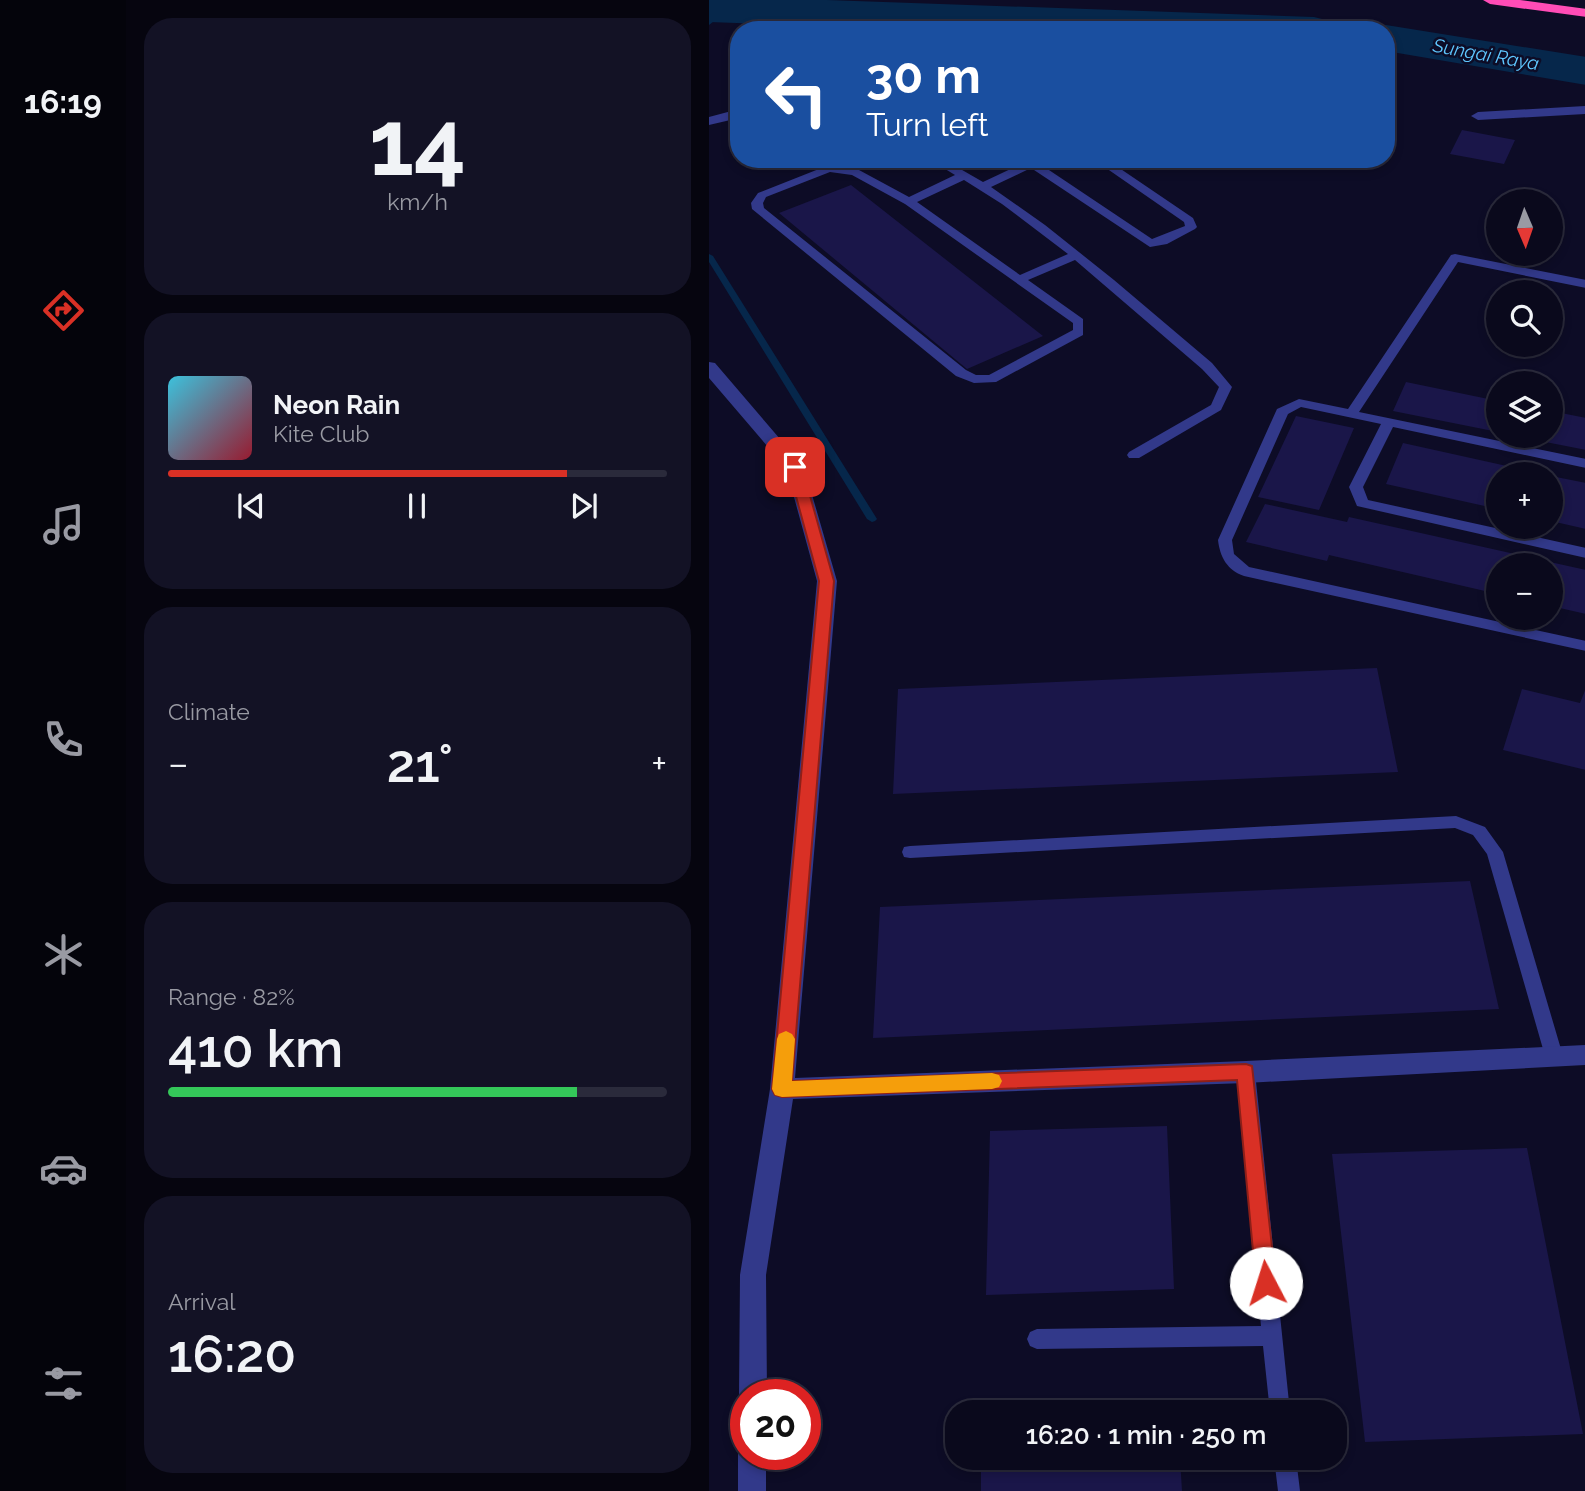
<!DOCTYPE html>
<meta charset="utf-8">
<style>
:root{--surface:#0a091c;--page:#131225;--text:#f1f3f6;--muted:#999aa3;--line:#2a2a3b;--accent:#d93025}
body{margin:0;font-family:Raleway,sans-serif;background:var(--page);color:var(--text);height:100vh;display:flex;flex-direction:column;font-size:26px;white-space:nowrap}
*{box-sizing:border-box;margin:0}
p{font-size:23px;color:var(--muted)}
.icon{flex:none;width:38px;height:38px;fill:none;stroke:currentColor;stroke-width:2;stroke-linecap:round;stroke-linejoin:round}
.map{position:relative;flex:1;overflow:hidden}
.details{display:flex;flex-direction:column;gap:18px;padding:18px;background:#06050f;width:583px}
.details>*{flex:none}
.top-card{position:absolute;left:21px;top:21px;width:665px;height:147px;border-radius:28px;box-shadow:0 4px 10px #0003,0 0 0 2px var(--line);background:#1a4fa0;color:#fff;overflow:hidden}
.needle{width:46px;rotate:178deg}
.tools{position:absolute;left:777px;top:189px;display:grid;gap:14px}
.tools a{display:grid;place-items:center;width:77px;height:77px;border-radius:50%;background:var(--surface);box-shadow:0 4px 10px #0003,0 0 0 2px var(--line);font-size:35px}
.speed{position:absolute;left:21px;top:1379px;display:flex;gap:14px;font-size:35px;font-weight:700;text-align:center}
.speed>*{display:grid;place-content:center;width:91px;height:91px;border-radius:50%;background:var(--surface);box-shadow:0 4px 10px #0003,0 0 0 2px var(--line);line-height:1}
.speed .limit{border:10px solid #d22;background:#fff;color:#111}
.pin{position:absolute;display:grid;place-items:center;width:60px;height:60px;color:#fff;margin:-30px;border-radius:14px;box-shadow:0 4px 10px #0006}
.me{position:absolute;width:77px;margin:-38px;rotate:355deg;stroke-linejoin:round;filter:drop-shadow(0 0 5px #0008)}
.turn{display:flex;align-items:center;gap:24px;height:147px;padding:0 21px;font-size:32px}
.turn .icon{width:91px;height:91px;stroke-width:2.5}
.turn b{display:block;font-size:49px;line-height:60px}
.big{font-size:52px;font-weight:600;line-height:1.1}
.details .tile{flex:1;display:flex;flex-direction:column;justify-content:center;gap:10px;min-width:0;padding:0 24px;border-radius:28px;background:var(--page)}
.details .dial{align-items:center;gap:0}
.dial b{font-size:91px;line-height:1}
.song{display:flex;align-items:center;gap:21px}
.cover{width:84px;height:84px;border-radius:10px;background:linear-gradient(135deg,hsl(190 70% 55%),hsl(350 70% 35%))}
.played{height:7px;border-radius:4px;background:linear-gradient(90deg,var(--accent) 80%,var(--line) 80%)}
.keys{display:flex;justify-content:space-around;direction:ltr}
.heat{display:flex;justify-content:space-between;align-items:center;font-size:38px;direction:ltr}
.charge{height:10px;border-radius:5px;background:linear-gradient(90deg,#34c759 82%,var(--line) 0)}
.trip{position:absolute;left:236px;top:1400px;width:402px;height:70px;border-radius:28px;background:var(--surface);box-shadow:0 4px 10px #0003,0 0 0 2px var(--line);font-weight:600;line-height:70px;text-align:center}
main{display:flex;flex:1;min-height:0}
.tab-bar{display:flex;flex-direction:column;width:126px;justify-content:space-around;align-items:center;background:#04040b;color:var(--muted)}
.tab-bar .icon{width:49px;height:49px}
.tab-bar .current{color:var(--accent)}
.tab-bar b{font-size:32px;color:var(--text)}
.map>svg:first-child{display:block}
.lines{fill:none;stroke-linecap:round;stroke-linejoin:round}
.stream{fill:#06274b;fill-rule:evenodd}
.river{fill:#06274b;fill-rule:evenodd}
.building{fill:#1a1649}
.lane{fill:#32398a;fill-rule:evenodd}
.street{fill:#32398a;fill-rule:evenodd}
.highway{fill:#ff4cb6;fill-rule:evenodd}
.route{fill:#d93025;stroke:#8d1f18;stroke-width:2}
.slow{fill:#f59e0b}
.labels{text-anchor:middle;stroke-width:5;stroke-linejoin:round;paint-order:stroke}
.far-water-label{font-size:19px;font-style:italic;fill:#5fc7ff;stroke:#0d0c26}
</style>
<main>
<nav class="tab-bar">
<b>16:19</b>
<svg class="icon current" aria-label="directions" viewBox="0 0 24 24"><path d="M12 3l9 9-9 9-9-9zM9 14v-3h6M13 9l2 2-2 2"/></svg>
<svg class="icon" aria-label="music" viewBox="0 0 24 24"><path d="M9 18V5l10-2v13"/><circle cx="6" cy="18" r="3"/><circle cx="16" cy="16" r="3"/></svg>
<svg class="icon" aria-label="phone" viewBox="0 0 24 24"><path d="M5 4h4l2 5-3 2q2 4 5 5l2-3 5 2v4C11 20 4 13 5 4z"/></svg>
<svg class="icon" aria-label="climate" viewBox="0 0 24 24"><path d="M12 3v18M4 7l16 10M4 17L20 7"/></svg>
<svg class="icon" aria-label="car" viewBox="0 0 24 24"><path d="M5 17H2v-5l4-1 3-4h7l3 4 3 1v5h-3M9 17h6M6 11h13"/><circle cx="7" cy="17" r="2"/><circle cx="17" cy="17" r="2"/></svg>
<svg class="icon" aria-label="filters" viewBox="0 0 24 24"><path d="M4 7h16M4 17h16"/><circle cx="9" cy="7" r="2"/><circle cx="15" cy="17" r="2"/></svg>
</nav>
<section class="details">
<div class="tile dial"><b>14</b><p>km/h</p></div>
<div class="tile">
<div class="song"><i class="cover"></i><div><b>Neon Rain</b><p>Kite Club</p></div></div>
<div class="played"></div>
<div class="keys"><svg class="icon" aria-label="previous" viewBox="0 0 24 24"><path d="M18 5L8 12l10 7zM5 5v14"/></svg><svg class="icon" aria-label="pause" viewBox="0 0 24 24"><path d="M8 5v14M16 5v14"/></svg><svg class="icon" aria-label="next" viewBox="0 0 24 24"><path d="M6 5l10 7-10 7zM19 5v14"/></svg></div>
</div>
<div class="tile"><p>Climate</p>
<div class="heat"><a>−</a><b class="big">21°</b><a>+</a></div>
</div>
<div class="tile"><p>Range · 82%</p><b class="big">410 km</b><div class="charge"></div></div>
<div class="tile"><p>Arrival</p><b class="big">16:20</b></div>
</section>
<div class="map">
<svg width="877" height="1491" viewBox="0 0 877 1491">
<rect width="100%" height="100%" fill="#0d0c26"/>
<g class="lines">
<path class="stream" d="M16 8 18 9V11L0 25V20Z
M0 254 4 256 168 519 166 521 163 522 158 519 0 262Z"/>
<path class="river" d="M0 0H118L605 17 621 21 627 30H219L0 22Z
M677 25 877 57V85L677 51V30H660Z"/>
</g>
<path class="building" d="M753 130 806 140 795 164 741 154Z
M142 185 334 336 258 369 70 213Z
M697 382 789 401V432L684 411Z
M842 411 877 418V450L811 437 842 436Z
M587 416 645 428 610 510 549 497Z
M694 443 830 473 829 474H789V509L677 484Z
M842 476 877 483V529L842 521Z
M556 504 638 522 640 517 877 570V614L842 606V565H789V594L620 555 618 561 537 542Z
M668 668 689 772 184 794 189 689Z
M877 688V770L794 750 813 689 871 703Z
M761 881 790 1009 164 1038 171 907Z
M458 1126 465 1289 277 1295 281 1131Z
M818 1148 874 1434 656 1442 623 1154Z
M468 1407V1412H403V1410Z
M272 1458H471L473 1491H272Z"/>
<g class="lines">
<path class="lane" d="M220 159H234L274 182 323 159H336L331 164 443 239 476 226 475 222 384 159H397L484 218 488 227 486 229 458 244 441 247 322 168 282 187 336 225 405 280 503 363 523 387 512 410 430 458H420L418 455 420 452 502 405 510 387 493 369 366 260 319 280 374 319V335L287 382 265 383 247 376 43 209 42 203 49 193 120 165 150 170 200 197 246 175ZM121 172 143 175 196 204 364 323V330L280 375H267L257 370 55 208 54 203 57 197ZM255 180 293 204 359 254 311 275 208 202Z
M746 254 877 280V288L749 262 650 412 877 459V468L684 427 654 487 659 500 877 548V558L648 506 640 487 672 424 592 407 579 414 523 540 525 554 540 567 877 641V651L535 576C518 570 511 557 509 540L568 409 590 399 639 409 742 255Z
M747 816 776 827 794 852 854 1056 851 1061 845 1064 839 1061 836 1056 778 854 764 835 746 828 201 858 195 857 193 852 195 847 201 846Z
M537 1064 543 1066 546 1072 581 1412H561L554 1346 328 1349 321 1346 318 1339 321 1332 328 1329 552 1326 528 1072 531 1066Z
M565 1458H587L591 1491H569Z"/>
<path class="street" d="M877 106V114L769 120 762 116 769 112Z
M30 109V118L0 125V117Z
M0 362 6 363 95 467 128 581 86 1078 537 1061 877 1045V1065L537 1083 84 1099 57 1275 58 1395H37V1406L34 1405 30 1395 31 1275 61 1089 108 581 77 468 0 378Z
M37 1442V1454H57V1491H29V1454L33 1444Z"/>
<path class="highway" d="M774 0H811L877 9V17L781 4Z"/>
</g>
<path class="route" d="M86 463 93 467 125 581 83 1081 537 1064 543 1066 567 1283 564 1290 557 1293 550 1290 547 1283 528 1080 73 1097 66 1095 63 1089 110 581 79 467Z"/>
<path class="slow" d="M77 1031 83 1034 86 1039 83 1081 283 1073 290 1075 293 1081 290 1087 283 1089 73 1097 66 1095 63 1089 68 1039 70 1034Z"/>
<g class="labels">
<g class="far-water-label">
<text transform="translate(777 54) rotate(10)" y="7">Sungai Raya</text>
</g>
</g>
</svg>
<div class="tools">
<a><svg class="needle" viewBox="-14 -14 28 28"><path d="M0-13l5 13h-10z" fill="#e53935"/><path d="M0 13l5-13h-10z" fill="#999aa3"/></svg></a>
<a><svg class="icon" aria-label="search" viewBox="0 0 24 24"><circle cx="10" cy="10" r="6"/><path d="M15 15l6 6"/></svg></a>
<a><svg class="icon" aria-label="layers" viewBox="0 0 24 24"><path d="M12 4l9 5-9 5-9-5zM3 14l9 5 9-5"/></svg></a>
<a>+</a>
<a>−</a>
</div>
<div class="speed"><div class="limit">20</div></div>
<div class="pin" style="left:86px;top:467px;background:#d93025"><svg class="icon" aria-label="arrive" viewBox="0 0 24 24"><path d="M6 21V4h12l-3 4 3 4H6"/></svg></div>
<svg class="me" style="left:557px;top:1283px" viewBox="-20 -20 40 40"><circle r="19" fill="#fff"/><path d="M0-13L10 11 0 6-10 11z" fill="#d93025"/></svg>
<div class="trip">16:20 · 1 min · 250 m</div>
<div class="top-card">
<div class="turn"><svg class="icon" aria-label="left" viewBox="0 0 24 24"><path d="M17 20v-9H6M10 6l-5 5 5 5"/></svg><div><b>30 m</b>Turn left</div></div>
</div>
</div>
</main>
